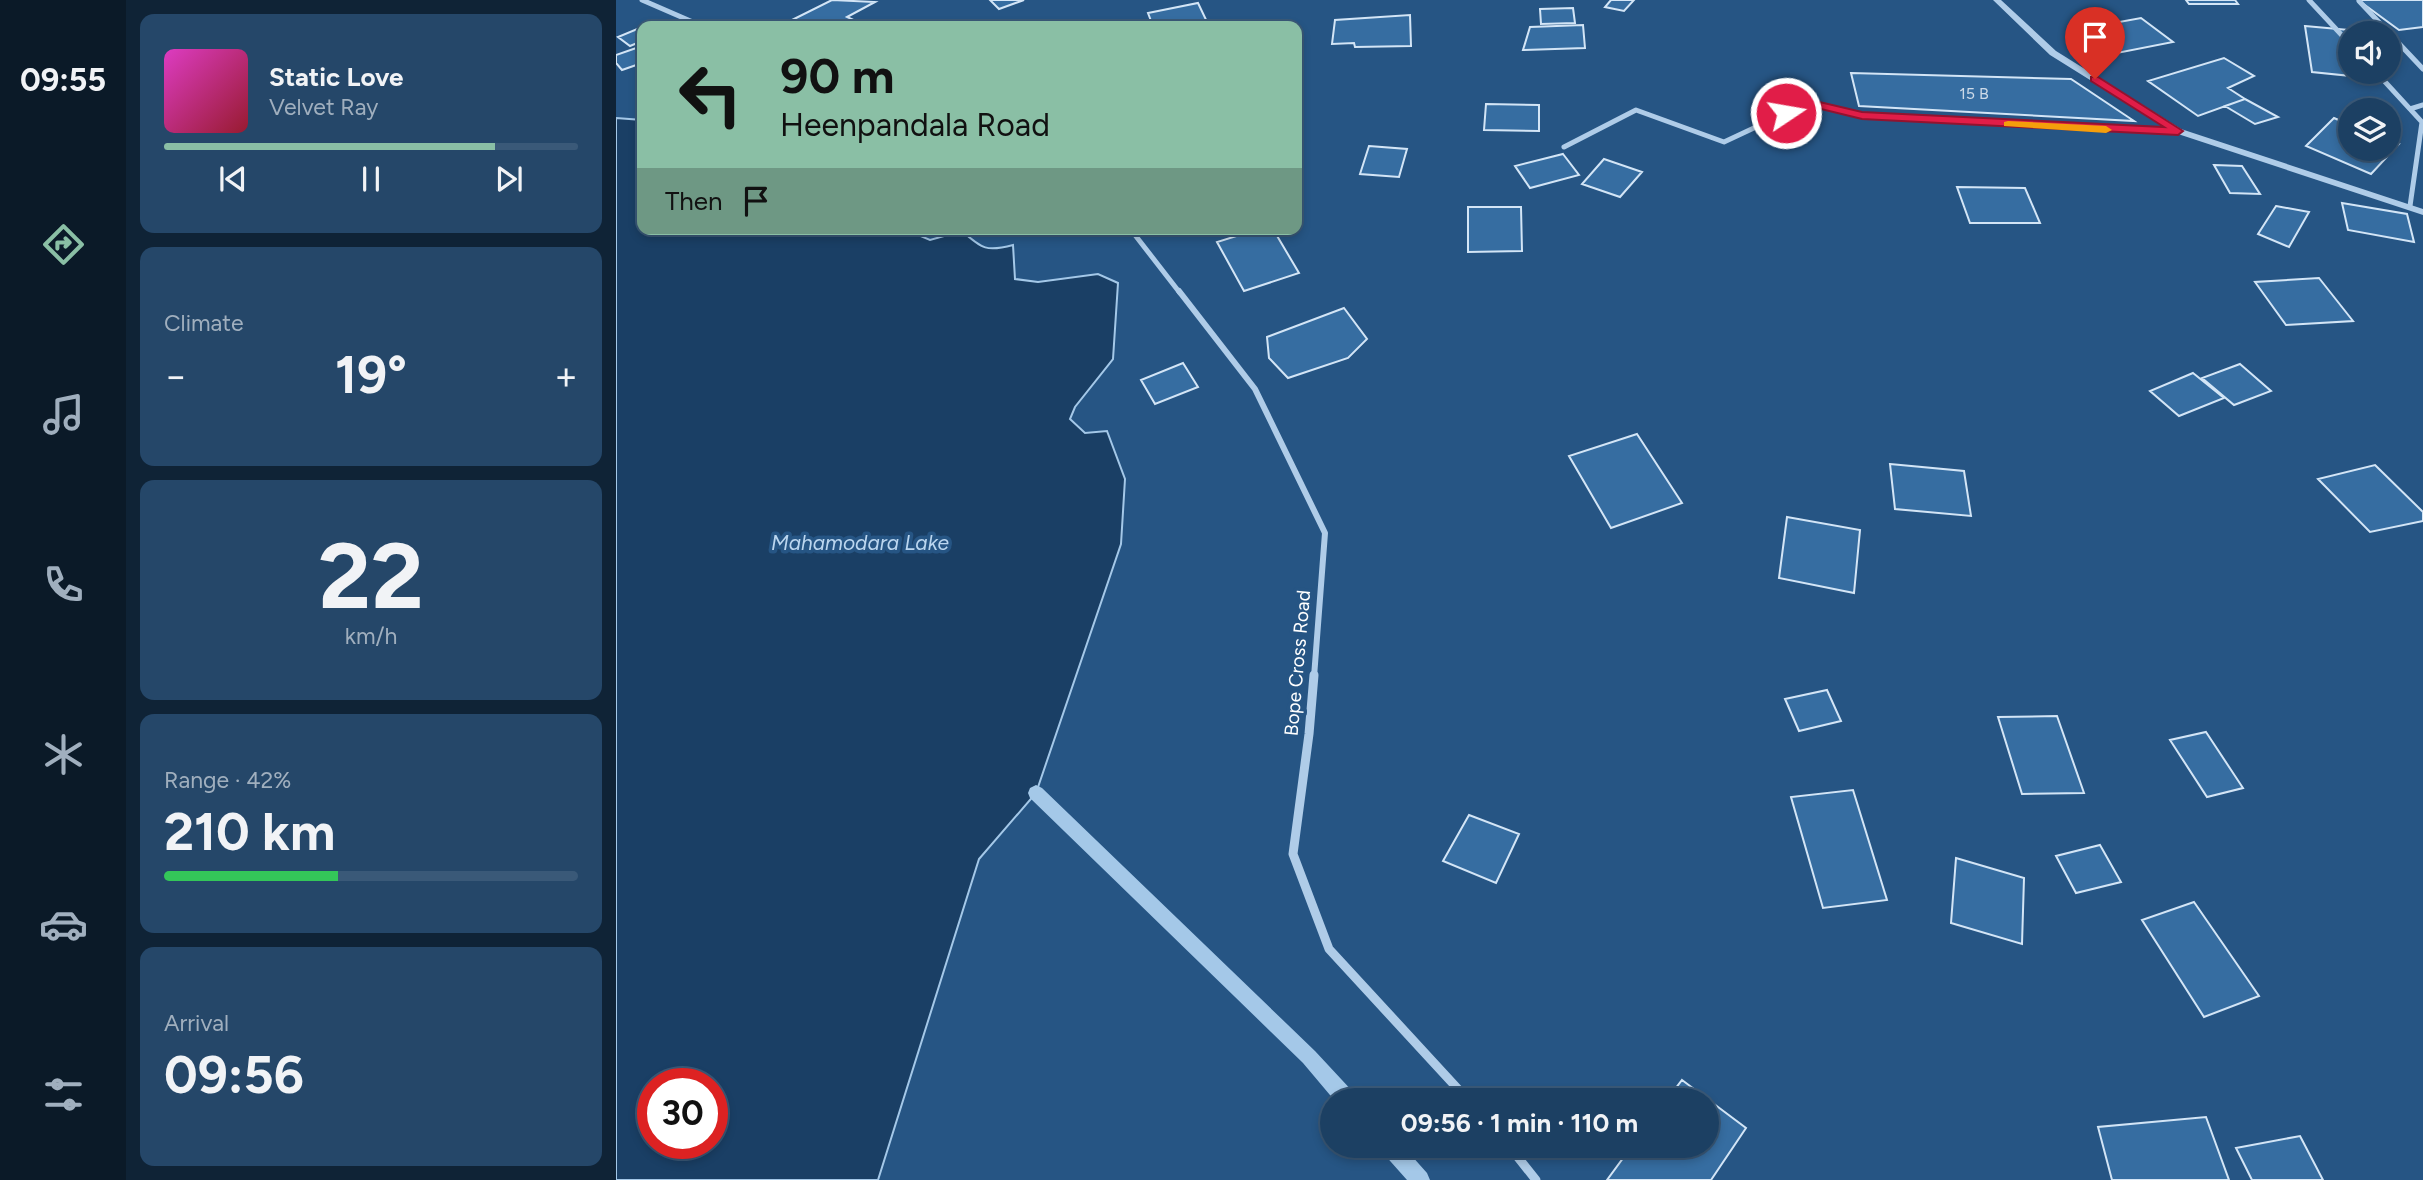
<!DOCTYPE html>
<meta charset="utf-8">
<style>
:root{--surface:#1c4063;--page:#254769;--text:#f1f3f6;--muted:#a0afbe;--line:#3a5978;--accent:#8abfa5}
body{margin:0;font-family:Figtree,sans-serif;background:var(--page);color:var(--text);height:100vh;display:flex;flex-direction:column;font-size:26px;white-space:nowrap}
*{box-sizing:border-box;margin:0}
p{font-size:23px;color:var(--muted)}
.icon{flex:none;width:38px;height:38px;fill:none;stroke:currentColor;stroke-width:2;stroke-linecap:round;stroke-linejoin:round}
.map{position:relative;flex:1;overflow:hidden}
.side{display:flex;flex-direction:column;gap:14px;padding:14px;background:#0f2336;width:490px}
.side>*{flex:none}
.guide{position:absolute;left:21px;top:21px;width:665px;height:214px;border-radius:14px;box-shadow:0 4px 10px #0003,0 0 0 2px var(--line);background:#8abfa5;color:#111;overflow:hidden}
.tools{position:absolute;left:1722px;top:21px;display:grid;gap:14px}
.tools a{display:grid;place-items:center;width:63px;height:63px;border-radius:50%;background:var(--surface);box-shadow:0 4px 10px #0003,0 0 0 2px var(--line);font-size:35px}
.speed{position:absolute;left:21px;top:1068px;display:flex;gap:14px;font-size:35px;font-weight:700;text-align:center}
.speed>*{display:grid;place-content:center;width:91px;height:91px;border-radius:50%;background:var(--surface);box-shadow:0 4px 10px #0003,0 0 0 2px var(--line);line-height:1}
.speed .limit{border:10px solid #d22;background:#fff;color:#111}
.pin{position:absolute;display:grid;place-items:center;width:60px;height:60px;color:#fff;margin:-72px -30px;border-radius:50% 50% 50% 0;rotate:-45deg;box-shadow:0 0 7px #0007}
.pin .icon{rotate:45deg}
.me{position:absolute;width:77px;margin:-38px;rotate:78deg;stroke-linejoin:round;filter:drop-shadow(0 0 5px #0008)}
.turn{display:flex;align-items:center;gap:24px;height:147px;padding:0 28px;font-size:32px}
.turn .icon{width:91px;height:91px;stroke-width:2.5}
.turn b{display:block;font-size:49px;line-height:60px}
.then{display:flex;align-items:center;height:66px;padding:0 28px;background:#0003;gap:14px;font-size:26px}
.big{font-size:52px;font-weight:700;line-height:1.1}
.side .widget{flex:1;display:flex;flex-direction:column;justify-content:center;gap:10px;min-width:0;padding:0 24px;border-radius:14px;background:var(--page)}
.side .dial{align-items:center;gap:0}
.dial b{font-size:91px;line-height:1}
.song{display:flex;align-items:center;gap:21px}
.cover{width:84px;height:84px;border-radius:10px;background:linear-gradient(135deg,hsl(310 70% 55%),hsl(350 70% 35%))}
.played{height:7px;border-radius:4px;background:linear-gradient(90deg,var(--accent) 80%,var(--line) 80%)}
.keys{display:flex;justify-content:space-around;direction:ltr}
.heat{display:flex;justify-content:space-between;align-items:center;font-size:38px;direction:ltr}
.charge{height:10px;border-radius:5px;background:linear-gradient(90deg,#34c759 42%,var(--line) 0)}
.trip{position:absolute;left:704px;top:1088px;width:399px;height:70px;border-radius:35px;background:var(--surface);box-shadow:0 4px 10px #0003,0 0 0 2px var(--line);font-weight:700;line-height:70px;text-align:center}
main{display:flex;flex:1;min-height:0}
.tabs{display:flex;flex-direction:column;width:126px;justify-content:space-around;align-items:center;background:#0b1a28;color:var(--muted)}
.tabs .icon{width:49px;height:49px}
.tabs .current{color:var(--accent)}
.tabs b{font-size:32px;color:var(--text)}
.map>svg:first-child{display:block}
.water{fill:#1a3f65;stroke:#a4c8e8;stroke-width:2;fill-rule:evenodd}
.lines{fill:none;stroke-linecap:round;stroke-linejoin:round}
.stream{fill:#a4c8e8;fill-rule:evenodd}
.building{fill:#366da1;stroke:#d3e5f6;stroke-width:2}
.minor-far2{stroke:#afcce8;stroke-width:5}
.minor-far1{stroke:#afcce8;stroke-width:6}
.minor{stroke:#afcce8;stroke-width:9}
.tertiary{fill:#afcce8;fill-rule:evenodd}
.route{fill:#e11d48;stroke:#92132f;stroke-width:2}
.slow{fill:#f59e0b}
.labels{text-anchor:middle;stroke-width:7;stroke-linejoin:round;paint-order:stroke}
.number-label{font-size:16px;fill:#cddae8}
.street-label{font-size:19px;fill:#fff;stroke:#265584}
.water-label{font-size:21px;font-style:italic;fill:#bbd6ef;stroke:#265584}
</style>
<main>
<nav class="tabs">
<b>09:55</b>
<svg class="icon current" aria-label="directions" viewBox="0 0 24 24"><path d="M12 3l9 9-9 9-9-9zM9 14v-3h6M13 9l2 2-2 2"/></svg>
<svg class="icon" aria-label="music" viewBox="0 0 24 24"><path d="M9 18V5l10-2v13"/><circle cx="6" cy="18" r="3"/><circle cx="16" cy="16" r="3"/></svg>
<svg class="icon" aria-label="phone" viewBox="0 0 24 24"><path d="M5 4h4l2 5-3 2q2 4 5 5l2-3 5 2v4C11 20 4 13 5 4z"/></svg>
<svg class="icon" aria-label="climate" viewBox="0 0 24 24"><path d="M12 3v18M4 7l16 10M4 17L20 7"/></svg>
<svg class="icon" aria-label="car" viewBox="0 0 24 24"><path d="M5 17H2v-5l4-1 3-4h7l3 4 3 1v5h-3M9 17h6M6 11h13"/><circle cx="7" cy="17" r="2"/><circle cx="17" cy="17" r="2"/></svg>
<svg class="icon" aria-label="filters" viewBox="0 0 24 24"><path d="M4 7h16M4 17h16"/><circle cx="9" cy="7" r="2"/><circle cx="15" cy="17" r="2"/></svg>
</nav>
<section class="side">
<div class="widget">
<div class="song"><i class="cover"></i><div><b>Static Love</b><p>Velvet Ray</p></div></div>
<div class="played"></div>
<div class="keys"><svg class="icon" aria-label="previous" viewBox="0 0 24 24"><path d="M18 5L8 12l10 7zM5 5v14"/></svg><svg class="icon" aria-label="pause" viewBox="0 0 24 24"><path d="M8 5v14M16 5v14"/></svg><svg class="icon" aria-label="next" viewBox="0 0 24 24"><path d="M6 5l10 7-10 7zM19 5v14"/></svg></div>
</div>
<div class="widget"><p>Climate</p>
<div class="heat"><a>−</a><b class="big">19°</b><a>+</a></div>
</div>
<div class="widget dial"><b>22</b><p>km/h</p></div>
<div class="widget"><p>Range · 42%</p><b class="big">210 km</b><div class="charge"></div></div>
<div class="widget"><p>Arrival</p><b class="big">09:56</b></div>
</section>
<div class="map">
<svg width="1807" height="1180" viewBox="0 0 1807 1180">
<rect width="100%" height="100%" fill="#265584"/>
<path class="water" d="M0 118 26 120V229H236L248 235 288 229 314 240 346 231C366 249 371 252 397 245L399 279 422 282 482 274 502 283 497 359 459 407 454 419 469 433 491 431 509 479 505 544 420 793 363 859 262 1180H0ZM37 1083H96V1143H37Z"/>
<g class="lines">
<path class="stream" d="M420 785 426 788 699 1051 739 1094 741 1101H719L687 1063 414 798 412 793 414 788Z
M765 1146H787L811 1173 814 1180H791L767 1153Z"/>
</g>
<path class="building" d="M216 0 259 2 231 17 244 23 237 26H164Z
M374 0H408L383 9Z
M995 0H1018L1008 11 989 7Z
M1570 0H1619L1622 4H1573Z
M1742 0H1807V27L1783 30Z
M582 3 593 26H537L532 13Z
M957 8 959 23 925 24 924 9Z
M794 15 795 46 739 47 738 43 716 44 719 20Z
M1525 18 1557 42 1501 53 1470 28Z
M967 25 969 48 907 50 914 27Z
M1689 26 1744 31 1734 33V72H1753L1755 78 1696 72Z
M26 27V41L14 46 2 37Z
M26 46V63L6 70 0 63V55Z
M1608 58 1638 76 1612 88 1629 99 1582 116 1532 81Z
M1235 73 1455 79 1518 121 1243 106Z
M1629 99 1662 117 1639 124 1609 106Z
M870 104 923 105V131L868 130Z
M1718 118 1734 125V149H1773V140L1783 144 1755 174 1690 146Z
M753 146 791 149 783 177 744 174Z
M947 154 963 175 914 188 899 166Z
M988 159 1026 172 1004 197 966 184Z
M1598 165 1626 166 1644 194 1614 193Z
M1341 187 1409 188 1424 223H1354Z
M1726 203 1791 214 1798 242 1732 230Z
M1660 206 1693 212 1673 247 1642 234Z
M852 207H905L906 251 852 252Z
M643 229H657L683 273 628 291 601 242Z
M1703 278 1737 321 1670 325 1639 282Z
M728 308 751 339 732 358 672 378 653 358 651 337Z
M567 363 582 387 539 404 525 380Z
M1624 364 1655 391 1618 405 1586 378Z
M1577 373 1608 398 1563 416 1534 391Z
M1021 434 1066 503 995 528 953 456Z
M1274 464 1348 471 1355 516 1279 509Z
M1759 465 1807 512V521L1754 532 1702 479Z
M1171 517 1244 530 1238 593 1163 578Z
M1211 690 1225 721 1183 731 1169 699Z
M1441 716 1468 793 1406 794 1382 717Z
M1590 732 1627 788 1591 797 1554 740Z
M1237 790 1271 900 1207 908 1175 797Z
M853 815 903 834 880 883 827 861Z
M1484 845 1505 882 1460 893 1440 856Z
M1340 858 1408 878 1406 944 1335 923Z
M1578 902 1643 996 1588 1017 1526 920Z
M1066 1080 1130 1128 1095 1180H991L1016 1146H1090V1101H1050Z
M1590 1117 1613 1180H1496L1482 1127Z
M1684 1136 1707 1180H1636L1620 1148Z"/>
<g class="lines">
<path class="minor-far2" d="M26 0 86 26
M1693 0 1734 44
M1743 1 1807 69
M1760 72 1806 122 1794 206
M1794 109 1807 105
M948 147 1020 110 1108 142 1191 103 1246 115 1562 131
M510 229 519 235 564 293"/>
<path class="minor-far1" d="M563 291 639 389 709 533 698 677"/>
<path class="minor" d="M698 675 693 734 677 854 713 949 853 1101
M893 1146 920 1180"/>
<path class="tertiary" d="M1377 0H1385L1440 51 1565 129 1807 209V215L1559 133 1434 55Z"/>
</g>
<path class="route" d="M1475 77H1482L1567 131 1562 135 1246 119 1193 106 1170 116 1165 113 1191 99 1246 112 1548 127 1475 81Z"/>
<path class="slow" d="M1392 121 1490 126 1496 130 1490 133 1388 126V122Z"/>
<g class="labels">
<g class="number-label">
<text x="1358" y="99">15 B</text>
</g>
<g class="street-label">
<text transform="translate(681 663) rotate(-85)" y="7">Bope Cross Road</text>
</g>
<g class="water-label">
<text x="244" y="550">Mahamodara Lake</text>
</g>
</g>
</svg>
<div class="tools">
<a><svg class="icon" aria-label="sound" viewBox="0 0 24 24"><path d="M4 9h4l5-4v14l-5-4H4zM17 9q2 3 0 6"/></svg></a>
<a><svg class="icon" aria-label="layers" viewBox="0 0 24 24"><path d="M12 4l9 5-9 5-9-5zM3 14l9 5 9-5"/></svg></a>
</div>
<div class="speed"><div class="limit">30</div></div>
<div class="pin" style="left:1479px;top:79px;background:#d93025"><svg class="icon" aria-label="arrive" viewBox="0 0 24 24"><path d="M6 21V4h12l-3 4 3 4H6"/></svg></div>
<svg class="me" style="left:1170px;top:113px" viewBox="-20 -20 40 40"><circle r="17" fill="#e11d48" stroke="#fff" stroke-width="3"/><path d="M0-11L8 9 0 5-8 9z" fill="#fff"/></svg>
<div class="trip">09:56 · 1 min · 110 m</div>
<div class="guide">
<div class="turn"><svg class="icon" aria-label="left" viewBox="0 0 24 24"><path d="M17 20v-9H6M10 6l-5 5 5 5"/></svg><div><b>90 m</b>Heenpandala Road</div></div>
<div class="then">Then<svg class="icon" aria-label="arrive" viewBox="0 0 24 24"><path d="M6 21V4h12l-3 4 3 4H6"/></svg></div>
</div>
</div>
</main>
